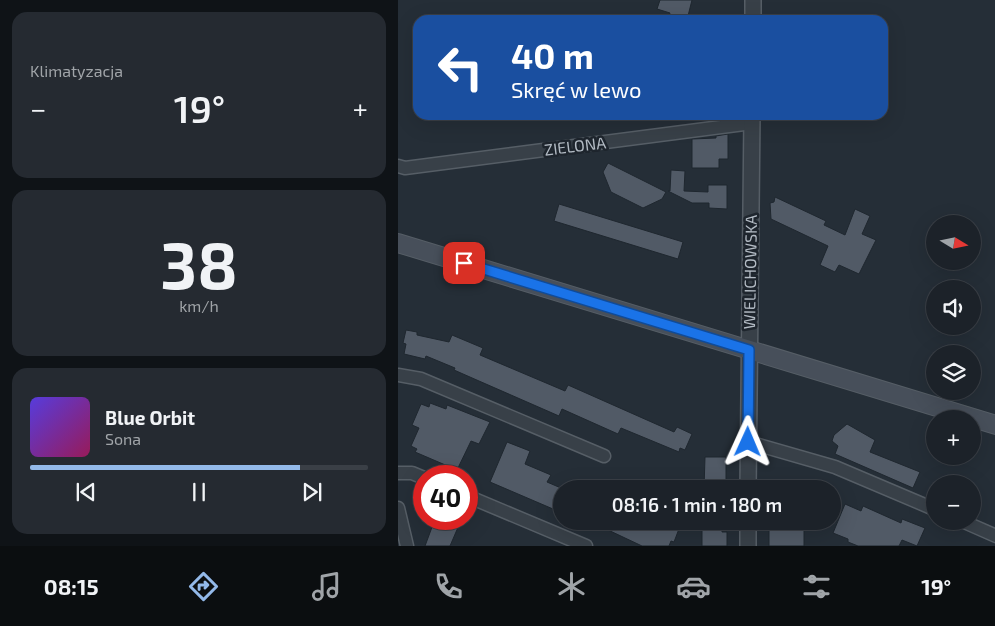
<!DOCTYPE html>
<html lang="pl">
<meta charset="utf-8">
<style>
:root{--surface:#1c2229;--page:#252a31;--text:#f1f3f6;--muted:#a0a4a8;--line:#3a3f46;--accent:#93b9e9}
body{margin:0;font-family:"Exo 2",sans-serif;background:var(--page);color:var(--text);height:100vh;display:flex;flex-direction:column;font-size:19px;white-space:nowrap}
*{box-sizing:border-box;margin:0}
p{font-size:16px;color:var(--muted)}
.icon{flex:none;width:28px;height:28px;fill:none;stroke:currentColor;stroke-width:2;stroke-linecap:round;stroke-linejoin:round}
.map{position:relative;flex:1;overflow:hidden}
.side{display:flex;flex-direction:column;gap:12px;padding:12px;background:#0f1317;width:398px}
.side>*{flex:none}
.banner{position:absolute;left:15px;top:15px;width:475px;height:105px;border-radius:15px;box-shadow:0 5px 20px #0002,0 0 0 1px var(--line);background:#1a4fa0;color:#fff;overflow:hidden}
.needle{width:32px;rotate:100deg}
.buttons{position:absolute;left:528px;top:215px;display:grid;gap:10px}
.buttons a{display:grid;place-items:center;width:55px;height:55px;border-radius:50%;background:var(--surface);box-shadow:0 5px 20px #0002,0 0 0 1px var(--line);font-size:25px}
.speed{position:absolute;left:15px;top:465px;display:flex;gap:10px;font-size:25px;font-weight:700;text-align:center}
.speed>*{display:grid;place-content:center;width:65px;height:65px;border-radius:50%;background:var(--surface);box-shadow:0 5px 20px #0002,0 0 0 1px var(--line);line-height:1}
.speed .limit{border:8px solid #d22;background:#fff;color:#111}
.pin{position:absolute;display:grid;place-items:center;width:42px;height:42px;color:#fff;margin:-21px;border-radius:10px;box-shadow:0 2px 8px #0006}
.me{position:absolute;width:55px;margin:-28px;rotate:1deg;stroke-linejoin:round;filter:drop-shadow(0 0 4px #0008)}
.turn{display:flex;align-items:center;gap:18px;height:105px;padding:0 15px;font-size:22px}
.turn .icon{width:65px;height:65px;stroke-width:2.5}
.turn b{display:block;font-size:35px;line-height:42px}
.big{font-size:38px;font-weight:600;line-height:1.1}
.side .tile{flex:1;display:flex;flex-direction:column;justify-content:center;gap:8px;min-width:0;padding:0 18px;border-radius:15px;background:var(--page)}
.side .dial{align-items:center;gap:0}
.dial b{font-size:65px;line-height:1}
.song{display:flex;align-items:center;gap:15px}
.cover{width:60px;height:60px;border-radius:8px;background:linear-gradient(135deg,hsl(250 70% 55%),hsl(330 70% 35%))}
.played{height:5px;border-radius:2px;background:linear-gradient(90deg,var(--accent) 80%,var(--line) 80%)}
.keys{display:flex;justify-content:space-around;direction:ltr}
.heat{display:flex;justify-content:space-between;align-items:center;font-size:28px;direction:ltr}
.trip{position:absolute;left:155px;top:480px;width:288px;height:50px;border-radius:25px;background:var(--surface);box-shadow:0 5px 20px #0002,0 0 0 1px var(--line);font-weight:600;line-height:50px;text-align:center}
.tabs{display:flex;height:80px;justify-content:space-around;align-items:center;background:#0b0e10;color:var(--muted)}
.tabs .icon{width:35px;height:35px}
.tabs .active{color:var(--accent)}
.tabs b{font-size:22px;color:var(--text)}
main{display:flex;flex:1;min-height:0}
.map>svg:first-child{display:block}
.building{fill:#515a66;stroke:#1f272f}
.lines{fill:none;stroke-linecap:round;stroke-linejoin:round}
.minor-casing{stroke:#565e66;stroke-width:15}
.tertiary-casing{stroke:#565e66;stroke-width:18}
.secondary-casing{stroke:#565e66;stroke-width:20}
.minor{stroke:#384048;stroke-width:12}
.tertiary{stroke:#384048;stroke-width:15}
.secondary{stroke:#474f5a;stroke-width:18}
.route-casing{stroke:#114b97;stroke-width:12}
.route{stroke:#1a73e8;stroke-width:9}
.labels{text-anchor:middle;stroke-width:5;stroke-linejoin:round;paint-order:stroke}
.street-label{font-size:16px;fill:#b3bbc4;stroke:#1e252d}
</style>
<main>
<section class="side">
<div class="tile"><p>Klimatyzacja</p>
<div class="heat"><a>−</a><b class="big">19°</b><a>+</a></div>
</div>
<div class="tile dial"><b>38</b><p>km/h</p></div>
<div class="tile">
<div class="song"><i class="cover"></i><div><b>Blue Orbit</b><p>Sona</p></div></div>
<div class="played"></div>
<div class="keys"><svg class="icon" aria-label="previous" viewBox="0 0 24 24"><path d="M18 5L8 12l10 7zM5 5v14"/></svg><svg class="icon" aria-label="pause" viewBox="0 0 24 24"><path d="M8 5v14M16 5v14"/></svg><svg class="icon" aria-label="next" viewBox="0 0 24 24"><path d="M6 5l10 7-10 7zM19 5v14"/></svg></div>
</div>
</section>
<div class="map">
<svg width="598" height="546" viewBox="0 0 598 546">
<rect width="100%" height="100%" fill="#252e37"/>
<path class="building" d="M262 0H294L289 20H270L272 13 259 9Z
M330 134V159H321V168H294V139L318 138V136Z
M210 163 268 192 264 199 245 208 213 192 205 172Z
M273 170 287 171 286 191 310 192V185H329V209L311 208V203H294L270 191H272Z
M377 197 428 221 426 225 447 235 457 209 472 216 464 234 478 240 461 274 441 265 437 272 422 265 430 246 373 219 372 203 376 202Z
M161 204 285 242 280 259 156 221Z
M8 330 19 332V335L51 342 54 335 85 348 82 355 167 391 170 385 276 432 279 427 294 434 287 450 282 448 281 452 223 428 220 434 164 409 161 416 81 381 56 370 57 368 28 356 27 359 6 354 8 344 5 343Z
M32 403 48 409 49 405 92 422 81 444 73 441 59 470 17 452 19 449 13 446 21 428 14 425 23 404 31 407Z
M449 424 477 440 472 452 522 472 515 488 437 454 440 446 434 441 436 435Z
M109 442 132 451 127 464 153 475 149 482 163 488 155 509 92 482Z
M307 457H328V489H306Z
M447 504 463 511 465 506 503 523 504 519 527 528 519 546 504 540 501 546H460L450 542V539L435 533Z
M37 519H55L53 522 61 525 52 546H27Z
M191 521H284L276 542 273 541 271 546H244Z
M304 524H324V532H329V546H304Z
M371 525 390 526V530H406V546H371Z"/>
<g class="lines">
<g class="minor-casing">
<path id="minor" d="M0 166 7 168 354 123
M0 375 23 379 206 456
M350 442 437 467 536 509
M0 473H14L26 478
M69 496 188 546
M0 508 9 546
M564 521 598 536"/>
</g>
<g class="tertiary-casing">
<path id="tertiary" d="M355 20V0
M350 489 354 115
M350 546V521"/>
</g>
<g class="secondary-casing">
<path id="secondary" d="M0 243 598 425"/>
</g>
<use href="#minor" class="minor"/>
<use href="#tertiary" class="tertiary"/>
<use href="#secondary" class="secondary"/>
</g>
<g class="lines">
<g class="route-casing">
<path id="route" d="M66 263 351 350 350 442"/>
</g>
<use href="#route" class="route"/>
</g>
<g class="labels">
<g class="street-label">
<text transform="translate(177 146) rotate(-7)" y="6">ZIELONA</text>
<text transform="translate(352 272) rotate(-89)" y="6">WIELICHOWSKA</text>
</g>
</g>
</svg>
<div class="buttons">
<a><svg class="needle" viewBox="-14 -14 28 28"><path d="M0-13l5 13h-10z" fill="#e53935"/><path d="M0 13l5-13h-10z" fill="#a0a4a8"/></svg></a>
<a><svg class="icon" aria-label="sound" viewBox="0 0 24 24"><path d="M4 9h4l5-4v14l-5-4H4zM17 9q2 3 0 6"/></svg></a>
<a><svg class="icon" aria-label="layers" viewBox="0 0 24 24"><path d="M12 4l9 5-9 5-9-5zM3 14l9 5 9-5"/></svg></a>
<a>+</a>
<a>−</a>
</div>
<div class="speed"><div class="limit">40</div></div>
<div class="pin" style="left:66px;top:263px;background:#d93025"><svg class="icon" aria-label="arrive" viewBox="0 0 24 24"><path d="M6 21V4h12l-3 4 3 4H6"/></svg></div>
<svg class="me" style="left:350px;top:442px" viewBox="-20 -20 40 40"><path d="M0-17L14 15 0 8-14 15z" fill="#1a73e8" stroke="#fff" stroke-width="4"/></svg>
<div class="trip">08:16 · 1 min · 180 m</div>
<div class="banner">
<div class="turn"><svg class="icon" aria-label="left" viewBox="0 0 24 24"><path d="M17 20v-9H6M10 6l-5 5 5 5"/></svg><div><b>40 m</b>Skręć w lewo</div></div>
</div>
</div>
</main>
<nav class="tabs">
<b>08:15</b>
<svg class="icon active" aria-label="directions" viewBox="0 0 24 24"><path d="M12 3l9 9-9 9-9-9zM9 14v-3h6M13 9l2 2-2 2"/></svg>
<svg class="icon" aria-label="music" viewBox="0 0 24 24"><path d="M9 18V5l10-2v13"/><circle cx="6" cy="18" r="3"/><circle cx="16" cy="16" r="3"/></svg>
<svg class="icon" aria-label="phone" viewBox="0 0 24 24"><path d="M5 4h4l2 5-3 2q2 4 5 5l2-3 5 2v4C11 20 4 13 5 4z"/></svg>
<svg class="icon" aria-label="climate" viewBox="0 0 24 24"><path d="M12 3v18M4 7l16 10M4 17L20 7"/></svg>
<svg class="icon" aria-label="car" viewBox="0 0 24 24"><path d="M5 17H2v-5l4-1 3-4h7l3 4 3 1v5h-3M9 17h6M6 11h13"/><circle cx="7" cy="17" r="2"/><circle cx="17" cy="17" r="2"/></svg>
<svg class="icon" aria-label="filters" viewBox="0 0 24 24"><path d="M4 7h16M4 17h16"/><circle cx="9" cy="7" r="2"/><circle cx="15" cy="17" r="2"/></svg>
<b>19°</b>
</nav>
